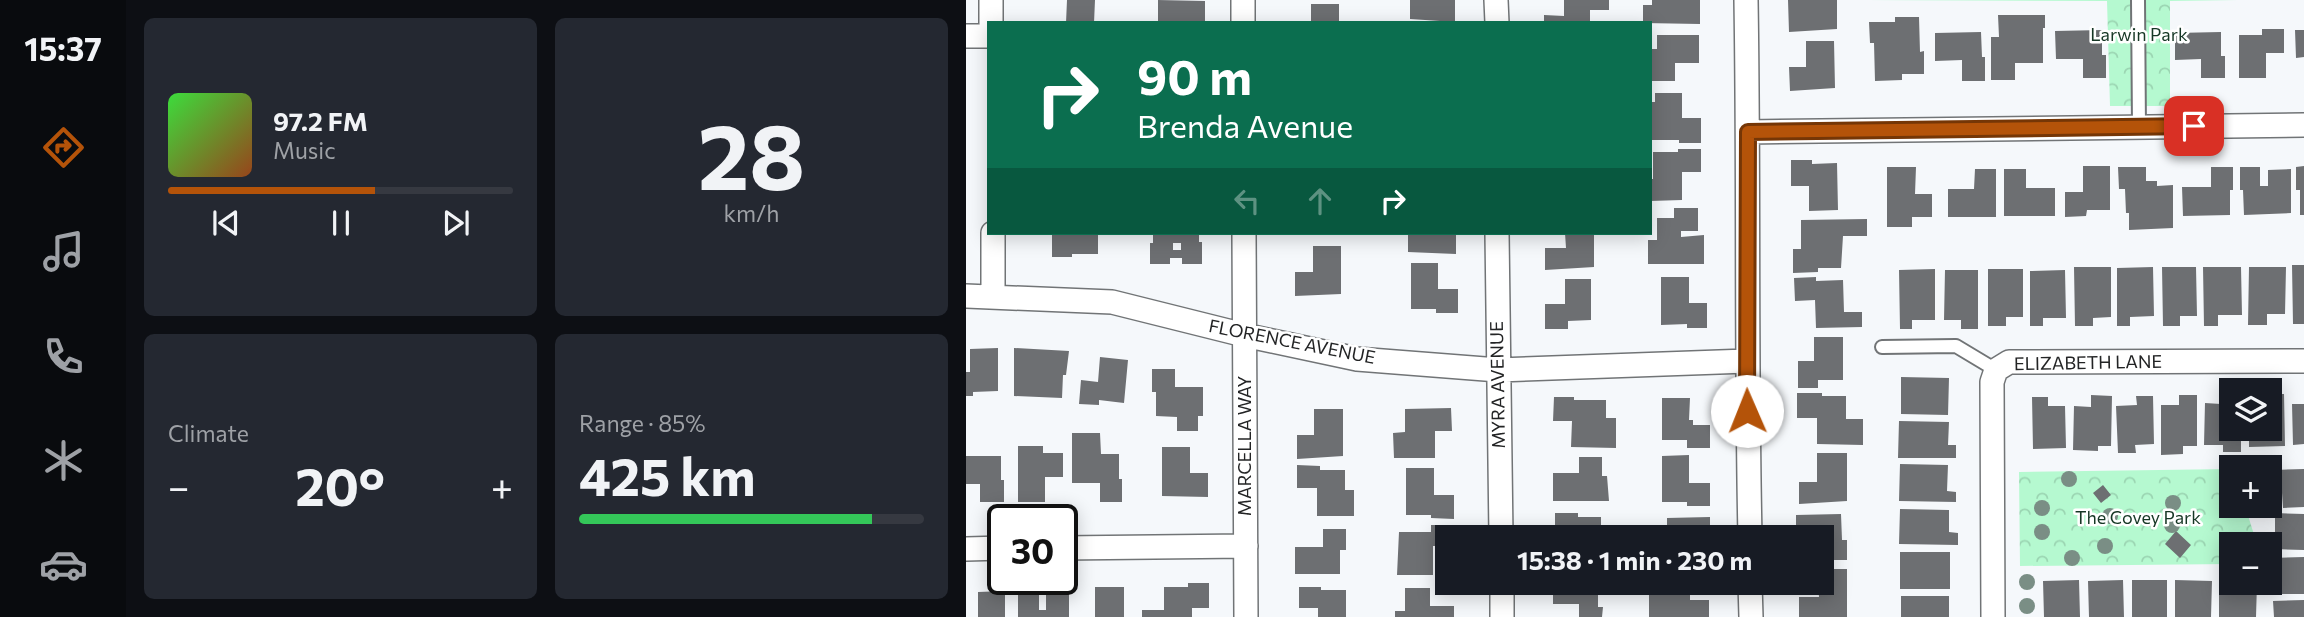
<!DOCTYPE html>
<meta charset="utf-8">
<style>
:root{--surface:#171b24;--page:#242831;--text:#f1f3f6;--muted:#9ea1a6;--line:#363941;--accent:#b45309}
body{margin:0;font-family:Commissioner,sans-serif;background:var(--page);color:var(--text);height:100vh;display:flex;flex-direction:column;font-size:26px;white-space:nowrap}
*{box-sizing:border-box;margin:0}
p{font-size:23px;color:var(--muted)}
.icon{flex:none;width:38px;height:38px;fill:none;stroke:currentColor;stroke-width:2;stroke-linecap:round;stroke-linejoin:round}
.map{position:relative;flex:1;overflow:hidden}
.sheet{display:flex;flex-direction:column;gap:18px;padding:18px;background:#0d0f14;width:840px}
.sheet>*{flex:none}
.top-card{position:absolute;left:21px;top:21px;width:665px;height:214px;border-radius:0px;box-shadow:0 4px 18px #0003;background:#0b6e4f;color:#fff;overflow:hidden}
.tools{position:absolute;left:1253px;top:378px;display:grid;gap:14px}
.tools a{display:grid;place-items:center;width:63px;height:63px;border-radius:0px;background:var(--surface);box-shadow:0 4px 18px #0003;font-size:35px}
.speed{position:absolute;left:21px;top:504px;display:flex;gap:14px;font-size:35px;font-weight:700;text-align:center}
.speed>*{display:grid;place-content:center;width:91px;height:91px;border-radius:50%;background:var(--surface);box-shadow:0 4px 18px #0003;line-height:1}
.speed .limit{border:4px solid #111;border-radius:10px;background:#fff;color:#111}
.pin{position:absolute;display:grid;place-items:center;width:60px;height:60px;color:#fff;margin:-30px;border-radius:14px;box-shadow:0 4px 10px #0006}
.me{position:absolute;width:77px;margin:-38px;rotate:359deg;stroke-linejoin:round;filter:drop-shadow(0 0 5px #0008)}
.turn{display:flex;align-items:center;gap:24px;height:147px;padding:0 35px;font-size:32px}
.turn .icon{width:91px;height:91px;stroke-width:2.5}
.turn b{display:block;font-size:49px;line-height:60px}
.lanes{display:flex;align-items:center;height:66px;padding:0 35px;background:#0003;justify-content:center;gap:35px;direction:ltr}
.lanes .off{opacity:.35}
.big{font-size:52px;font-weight:700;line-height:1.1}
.sheet .widget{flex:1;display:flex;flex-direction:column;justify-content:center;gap:10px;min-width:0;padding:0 24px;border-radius:10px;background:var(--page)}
.sheet .dial{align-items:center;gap:0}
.dial b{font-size:91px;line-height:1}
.song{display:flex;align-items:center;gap:21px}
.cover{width:84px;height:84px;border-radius:10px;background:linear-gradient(135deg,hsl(120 70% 55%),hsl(20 70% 35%))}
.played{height:7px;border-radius:4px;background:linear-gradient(90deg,var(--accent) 60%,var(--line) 60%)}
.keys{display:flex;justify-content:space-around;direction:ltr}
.heat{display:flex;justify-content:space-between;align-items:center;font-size:38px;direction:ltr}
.charge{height:10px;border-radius:5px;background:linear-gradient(90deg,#34c759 85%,var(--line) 0)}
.sheet .tiles{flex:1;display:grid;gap:18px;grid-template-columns:repeat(2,1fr)}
.trip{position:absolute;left:469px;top:525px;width:399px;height:70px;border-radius:0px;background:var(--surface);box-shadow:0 4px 18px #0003;font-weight:700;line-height:70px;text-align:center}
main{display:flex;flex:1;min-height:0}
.menu{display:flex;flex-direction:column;width:126px;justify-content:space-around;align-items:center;background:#090b0e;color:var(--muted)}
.menu .icon{width:49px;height:49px}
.menu .on{color:var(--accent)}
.menu b{font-size:32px;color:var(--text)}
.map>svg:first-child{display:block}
.park{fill:url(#park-crowns)}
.building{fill:#6d6f72;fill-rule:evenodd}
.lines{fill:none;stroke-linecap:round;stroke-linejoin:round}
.lane-casing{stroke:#717476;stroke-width:16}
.street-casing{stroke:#717476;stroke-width:26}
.lane{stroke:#fff;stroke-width:12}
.street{stroke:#fff;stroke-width:23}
.tree{fill:#7a8e85}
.route-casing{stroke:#753606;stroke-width:18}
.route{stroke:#b45309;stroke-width:12}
.labels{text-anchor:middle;stroke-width:5;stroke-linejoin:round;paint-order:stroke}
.park-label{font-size:18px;fill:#163725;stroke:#fff}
.street-label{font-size:18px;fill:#232425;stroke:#fff}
</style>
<main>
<nav class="menu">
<b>15:37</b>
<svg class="icon on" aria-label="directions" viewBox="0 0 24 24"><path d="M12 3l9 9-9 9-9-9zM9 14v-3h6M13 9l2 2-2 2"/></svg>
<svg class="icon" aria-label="music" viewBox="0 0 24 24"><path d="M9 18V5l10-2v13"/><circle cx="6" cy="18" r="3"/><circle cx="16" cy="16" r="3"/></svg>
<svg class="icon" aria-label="phone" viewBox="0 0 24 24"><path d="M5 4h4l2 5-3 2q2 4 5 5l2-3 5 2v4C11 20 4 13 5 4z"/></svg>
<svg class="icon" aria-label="climate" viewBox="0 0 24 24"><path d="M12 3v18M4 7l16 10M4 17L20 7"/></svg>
<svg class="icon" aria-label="car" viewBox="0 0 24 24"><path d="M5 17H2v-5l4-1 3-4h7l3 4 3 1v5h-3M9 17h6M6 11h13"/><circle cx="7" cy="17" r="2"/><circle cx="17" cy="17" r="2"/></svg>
</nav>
<section class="sheet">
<div class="tiles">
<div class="widget">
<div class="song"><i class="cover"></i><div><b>97.2 FM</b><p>Music</p></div></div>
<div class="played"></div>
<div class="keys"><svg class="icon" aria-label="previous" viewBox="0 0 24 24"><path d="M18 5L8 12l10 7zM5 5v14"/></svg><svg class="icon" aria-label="pause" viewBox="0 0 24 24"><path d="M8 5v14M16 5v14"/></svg><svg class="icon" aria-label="next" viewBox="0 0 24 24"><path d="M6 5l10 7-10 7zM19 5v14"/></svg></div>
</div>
<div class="widget dial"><b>28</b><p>km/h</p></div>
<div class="widget"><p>Climate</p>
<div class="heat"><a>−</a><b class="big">20°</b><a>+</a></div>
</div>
<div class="widget"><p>Range · 85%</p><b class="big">425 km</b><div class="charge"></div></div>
</div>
</section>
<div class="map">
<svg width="1338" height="617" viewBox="0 0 1338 617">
<defs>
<pattern id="park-crowns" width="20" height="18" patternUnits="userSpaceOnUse" patternTransform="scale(1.75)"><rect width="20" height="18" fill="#b5f9d0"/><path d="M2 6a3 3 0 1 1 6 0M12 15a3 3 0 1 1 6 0" fill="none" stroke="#9bd5b2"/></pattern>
</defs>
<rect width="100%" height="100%" fill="#f5f8fb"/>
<path class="park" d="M900 0H1272L1204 1V106H1144L1141 1Z
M1265 469V506H1279L1291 544H1265V564L1054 566 1053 472Z"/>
<path class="building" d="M101 0H129L128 23H100Z
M192 0 239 1V23L192 21Z
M444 0H489V22L444 19Z
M598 0H643V10H624V23H578V15L598 16Z
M686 0H734V24L677 23V5H686Z
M822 0H871V29L823 32Z
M345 4H373V23H345Z
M1032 15H1079V28H1077V63H1049V80H1025V37H1033Z
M929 17H953L954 52 958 51V74H936V80L909 81 908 43H904L903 22H929Z
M1296 29H1318V53H1300V78H1273V35H1296Z
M1136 30V55H1140V78H1117V59H1090L1089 31Z
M1329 30H1338V57L1330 58Z
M1015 32 1016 57H1019V81H996V60L969 61V33Z
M1255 32V56H1259V78H1235V59L1209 60V33Z
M691 35H733V63H709V81H686L684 49H691Z
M840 41H868L869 88 824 91 823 67H840Z
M689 93H716V118H735V143H713V140H684V102H689Z
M712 149H735V172H716V200L684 201V179H687V152H712Z
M825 160H846V164L871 163 872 210 843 211V186H825Z
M1117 166H1144V210H1121L1120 216 1099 217V192H1117Z
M1338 166V215H1334V190H1330V167Z
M921 167H950L949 194H966V217H946V227H921Z
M1152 167H1180V181H1191V186L1207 185V228L1163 230V213H1160L1159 189H1153Z
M1245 167H1267V190H1264V215L1217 216 1216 187H1245Z
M1274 167H1294V186H1302V170L1325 169V213L1278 215 1277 190H1274Z
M1009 169H1030V217H982V189H1008Z
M1038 169H1060V188H1089V216H1038Z
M708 208H732V231H715V237L738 235V264H682V240H691V218H708Z
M901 219V236H877L875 268H852V272L827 273V249H835V220Z
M103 233H132V254H106V257H86V235H103Z
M187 233H233V242H236V264H216V258H204V264H184V243H187ZM207 243H215V250H207Z
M442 233H490V254L442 252Z
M599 233H628V267L579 270V248H600Z
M347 246H375V294L329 296V272H347Z
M445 263H472V289H492V313H470V309H445Z
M1326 265H1338V324H1327Z
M1108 267H1145V317L1127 318V326H1109Z
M1187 267 1188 316 1164 317V326H1151V268Z
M1196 267H1230L1231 316H1214V326H1197Z
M1237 267H1275L1276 315H1252V326H1238Z
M1283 267H1320L1319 314H1301V325H1282Z
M969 269V320H946V329H934L933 270Z
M1022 269H1057V317H1040V326H1022Z
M979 270H1012V329H995V320H978Z
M1099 270 1100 318H1077V326H1064V271Z
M695 277H723V303H741V328H721V324L695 325Z
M850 277V281L877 280 878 312H896V327L850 328 849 300 829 301 828 278Z
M599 279H625V320L602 321V329H579V304H599Z
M848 337H877V380H852V388H832V361H848Z
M32 348V391L7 392V396H0V372H4V349Z
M48 348 103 351 100 375H97L96 398 48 396Z
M134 357 162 360 158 403 133 400V405L113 404 115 380 132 382Z
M186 369H209V387H237V416H232V431H211V417L190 416V392H186Z
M935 377 983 378 982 415 935 414Z
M831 393H856V396H880V419H897V445L851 444V418H831Z
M1304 394H1318L1319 446 1283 447V429H1304Z
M1125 395 1146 396 1145 446H1132V451L1107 450 1108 406 1125 407Z
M1213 395H1231V446H1217V454L1195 455V405H1213Z
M1170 396H1187L1188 444 1169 445 1170 453H1152L1150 406 1171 405Z
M1255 396H1265V429H1275V452H1257V445H1238L1239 403 1255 404Z
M588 397H608V400H640V418H650V448L605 447 606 421H587Z
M1066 397H1082V406H1099L1100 448 1067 449Z
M696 398H724L723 420H727V425H744V448H721V440H696Z
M1326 404H1338V444L1327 445Z
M485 408 486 431H469V458H428L427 433 439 432V409Z
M348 409H377V456L331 459V435H348Z
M933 421 983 422 982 445H990V458H932Z
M106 433H134L135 454H153V479H156V502H134V483H106Z
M52 446H77V453H97V477H79V502H52Z
M196 447H224V473H242V497L196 496Z
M851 453H881V501L833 504V482H851Z
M723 455V483H744V506H721V502H696V456Z
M0 456H35V480H38V502H14V484H0Z
M613 457H636V476H641L643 501H587V473H613Z
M934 464 982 465 981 491 990 492V502L933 501Z
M331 465 354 466V470H379V490H388V516H351V488H331Z
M440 468H468V495H488V519L465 518V515H440Z
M1338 469V507L1317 508 1316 493H1308V470Z
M1137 485 1145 495 1135 503 1127 493Z
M934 509 983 510V532L992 533V545L933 544Z
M589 513H612V517H635V537L589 535Z
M1309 513 1338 514V550L1309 549Z
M875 514 876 540H881V560H857L856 537H830V515Z
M744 517V537H701V518Z
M465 525H487V537H481V546H467V575H431L433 532H465Z
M357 529H380V550H374V574H329V547H357Z
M1210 531 1225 545 1214 558 1199 544Z
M934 552H984V589H934Z
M1338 557V594H1302L1304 558Z
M856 569H881V617H833V597H853L852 583H856Z
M1253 579H1265V583H1291L1290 617H1253Z
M1113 580 1114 617H1078L1077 581Z
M1157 580 1158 617H1123L1122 581Z
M1166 580H1201V617H1166Z
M1209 580 1246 581 1245 617H1209Z
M222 583H243V608H226V617H176V610H198V587H222Z
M587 583H632V607H637L636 617H613V604H587Z
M683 583H745V593H724V600H743V617H683Z
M129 587H158V617H129Z
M333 587H355V590H380V617H352V608H333Z
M439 588H464V606H488V617H429V611H439Z
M52 590H73V610H80V593H103V617H52Z
M39 591V617H12V592Z
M935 596H983V617H935Z
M1338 600V617H1308L1307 601Z"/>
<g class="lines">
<g class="lane-casing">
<path id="lane" d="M1172 0 1173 127
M916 347 990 346 1030 370"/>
</g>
<g class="street-casing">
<path id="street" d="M25 0V23
M277 0V23
M530 0 531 23
M780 0C783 179 780 358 784 537
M0 36H23
M782 132 1338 125
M27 233V296
M278 233 280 617
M531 233 535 537
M0 296 146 302 278 335 391 359 532 370 781 361
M96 548 280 546
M0 549 37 548
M536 583V617
M784 583 785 617
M1027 617 1026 382 1030 370 1043 362 1338 361"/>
</g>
<use href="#lane" class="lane"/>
<use href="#street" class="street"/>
</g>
<g class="tree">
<circle cx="1103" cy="479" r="8"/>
<circle cx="1207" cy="503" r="8"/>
<circle cx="1076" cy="508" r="8"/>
<circle cx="1144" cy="516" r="8"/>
<circle cx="1206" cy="525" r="8"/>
<circle cx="1076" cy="532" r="8"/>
<circle cx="1139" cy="546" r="8"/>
<circle cx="1106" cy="558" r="8"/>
<circle cx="1061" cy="582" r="8"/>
<circle cx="1061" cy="606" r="8"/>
</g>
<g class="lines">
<g class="route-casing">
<path id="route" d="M781 411 782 132 1228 126"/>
</g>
<use href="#route" class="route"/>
</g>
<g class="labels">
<g class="park-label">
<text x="1173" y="41">Larwin Park</text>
<text x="1172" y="524">The Covey Park</text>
</g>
<g class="street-label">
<text transform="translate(326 342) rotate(11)" y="6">FLORENCE AVENUE</text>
<text transform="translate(1122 363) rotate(-1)" y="6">ELIZABETH LANE</text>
<text transform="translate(532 385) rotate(-91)" y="6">MYRA AVENUE</text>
<text transform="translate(279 446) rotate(-90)" y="6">MARCELLA WAY</text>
</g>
</g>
</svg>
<div class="tools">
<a><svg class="icon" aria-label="layers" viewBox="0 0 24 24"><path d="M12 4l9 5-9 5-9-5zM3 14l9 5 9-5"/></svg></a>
<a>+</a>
<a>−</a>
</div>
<div class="speed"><div class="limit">30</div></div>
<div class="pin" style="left:1228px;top:126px;background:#d93025"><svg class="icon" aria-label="arrive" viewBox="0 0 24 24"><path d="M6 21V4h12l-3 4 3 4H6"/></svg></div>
<svg class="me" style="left:781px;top:411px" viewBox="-20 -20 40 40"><circle r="19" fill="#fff"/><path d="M0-13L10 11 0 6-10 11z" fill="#b45309"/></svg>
<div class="trip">15:38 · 1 min · 230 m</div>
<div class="top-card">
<div class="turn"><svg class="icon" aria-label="right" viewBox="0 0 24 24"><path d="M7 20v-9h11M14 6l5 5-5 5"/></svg><div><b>90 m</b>Brenda Avenue</div></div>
<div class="lanes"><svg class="icon off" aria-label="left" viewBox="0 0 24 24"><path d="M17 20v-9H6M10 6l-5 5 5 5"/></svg><svg class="icon off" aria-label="ahead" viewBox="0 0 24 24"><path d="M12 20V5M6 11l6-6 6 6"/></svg><svg class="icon" aria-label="right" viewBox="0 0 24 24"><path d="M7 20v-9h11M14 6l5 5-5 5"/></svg></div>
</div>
</div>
</main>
